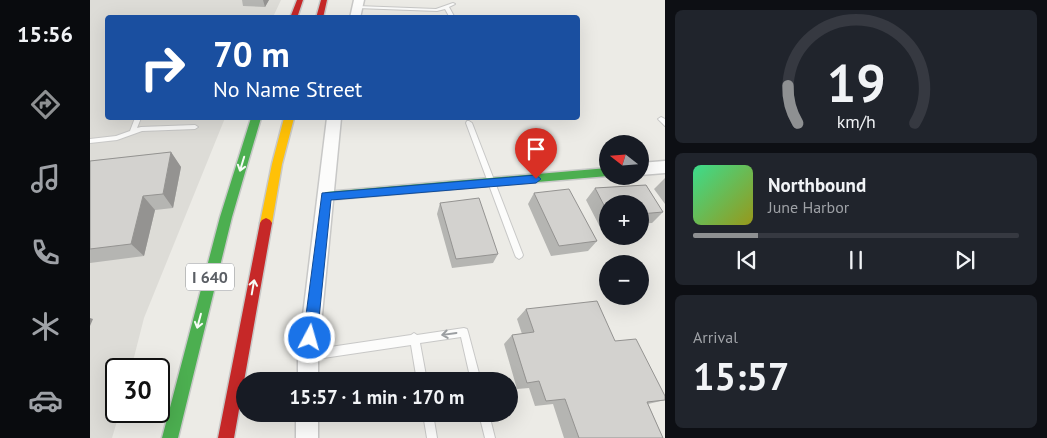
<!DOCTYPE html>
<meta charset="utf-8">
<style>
:root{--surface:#171b24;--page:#20242c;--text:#f1f3f6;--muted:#9ea1a6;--line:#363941;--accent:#8e9092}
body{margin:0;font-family:"PT Sans",sans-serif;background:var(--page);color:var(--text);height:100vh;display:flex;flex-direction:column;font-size:19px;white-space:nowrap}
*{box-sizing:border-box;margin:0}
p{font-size:16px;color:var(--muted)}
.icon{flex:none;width:28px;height:28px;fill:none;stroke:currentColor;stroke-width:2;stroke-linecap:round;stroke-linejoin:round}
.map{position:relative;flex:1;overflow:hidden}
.drawer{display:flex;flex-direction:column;gap:10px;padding:10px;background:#0d0f14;width:382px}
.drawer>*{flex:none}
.top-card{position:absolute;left:15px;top:15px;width:475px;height:105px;border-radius:5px;box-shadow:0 5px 20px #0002;background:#1a4fa0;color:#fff;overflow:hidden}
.needle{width:32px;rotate:287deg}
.fabs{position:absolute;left:509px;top:135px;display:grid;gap:10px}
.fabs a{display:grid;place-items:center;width:50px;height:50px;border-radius:50%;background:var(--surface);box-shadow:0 5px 20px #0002;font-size:25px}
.speed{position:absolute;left:15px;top:358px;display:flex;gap:10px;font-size:25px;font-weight:700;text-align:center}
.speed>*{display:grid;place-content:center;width:65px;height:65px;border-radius:50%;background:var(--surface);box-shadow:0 5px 20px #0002;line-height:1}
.speed .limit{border:2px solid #111;border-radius:8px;background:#fff;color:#111}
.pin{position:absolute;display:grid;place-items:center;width:42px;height:42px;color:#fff;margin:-51px -21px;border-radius:50% 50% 50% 0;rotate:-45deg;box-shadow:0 0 5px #0007}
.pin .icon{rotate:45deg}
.me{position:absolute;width:55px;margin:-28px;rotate:6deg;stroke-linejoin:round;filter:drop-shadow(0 0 4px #0008)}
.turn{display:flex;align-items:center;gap:18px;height:105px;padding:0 25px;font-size:22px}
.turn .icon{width:65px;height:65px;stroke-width:2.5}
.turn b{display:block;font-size:35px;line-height:42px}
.big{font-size:38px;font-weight:600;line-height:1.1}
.drawer .card{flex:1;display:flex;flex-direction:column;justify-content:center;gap:8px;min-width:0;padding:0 18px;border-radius:8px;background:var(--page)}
.drawer .dial{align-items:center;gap:0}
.dial svg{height:130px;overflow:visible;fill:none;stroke:var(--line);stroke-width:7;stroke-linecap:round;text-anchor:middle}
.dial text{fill:var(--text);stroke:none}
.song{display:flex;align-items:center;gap:15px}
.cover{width:60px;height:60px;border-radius:8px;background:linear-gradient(135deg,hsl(150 70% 55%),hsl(60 70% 35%))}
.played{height:5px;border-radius:2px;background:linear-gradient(90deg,var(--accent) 20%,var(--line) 20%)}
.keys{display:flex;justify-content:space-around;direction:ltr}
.trip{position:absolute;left:146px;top:372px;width:282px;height:50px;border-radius:25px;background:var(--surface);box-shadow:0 5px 20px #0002;font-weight:600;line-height:50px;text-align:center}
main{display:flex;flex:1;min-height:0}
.menu{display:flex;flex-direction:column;width:90px;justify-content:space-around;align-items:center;background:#090b0e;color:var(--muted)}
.menu .icon{width:35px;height:35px}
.menu .on{color:var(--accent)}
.menu b{font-size:22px;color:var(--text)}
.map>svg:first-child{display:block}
.industrial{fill:#dddcd7}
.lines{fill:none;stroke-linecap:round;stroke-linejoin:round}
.lane-casing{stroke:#c8c8c7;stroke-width:2}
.street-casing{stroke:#c8c8c7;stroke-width:3}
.fast-casing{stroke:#c8c9c8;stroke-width:3}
.slow-casing{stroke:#c8c9c8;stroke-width:3}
.jam-casing{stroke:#c8c9c8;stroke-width:3}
.lane{fill:#fcfcfb;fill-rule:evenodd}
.street{fill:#fcfcfb;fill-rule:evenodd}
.fast{fill:#4caf50;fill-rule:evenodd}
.slow{fill:#ffc107;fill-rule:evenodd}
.jam{fill:#c62828;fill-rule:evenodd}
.wall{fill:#b5b5b2}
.shaded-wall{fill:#949391}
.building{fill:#d3d2cf;stroke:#949391}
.oneway{stroke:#f6fbf6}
.oneway2{stroke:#9b9ea1}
.route{fill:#1a73e8;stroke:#114b97}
.labels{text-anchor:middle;stroke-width:4;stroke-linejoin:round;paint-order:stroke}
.shield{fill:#fff;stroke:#8c8f93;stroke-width:1}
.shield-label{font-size:16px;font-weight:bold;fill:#5b5f65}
</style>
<main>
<nav class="menu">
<b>15:56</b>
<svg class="icon on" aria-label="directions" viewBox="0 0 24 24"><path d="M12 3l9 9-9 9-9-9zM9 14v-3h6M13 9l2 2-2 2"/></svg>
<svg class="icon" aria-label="music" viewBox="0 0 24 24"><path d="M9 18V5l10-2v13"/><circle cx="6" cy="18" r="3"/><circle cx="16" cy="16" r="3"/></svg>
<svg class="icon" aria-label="phone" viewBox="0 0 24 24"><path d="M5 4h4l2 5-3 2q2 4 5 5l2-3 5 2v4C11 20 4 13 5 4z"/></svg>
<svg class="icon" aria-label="climate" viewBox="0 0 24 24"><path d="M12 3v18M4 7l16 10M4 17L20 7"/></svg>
<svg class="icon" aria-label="car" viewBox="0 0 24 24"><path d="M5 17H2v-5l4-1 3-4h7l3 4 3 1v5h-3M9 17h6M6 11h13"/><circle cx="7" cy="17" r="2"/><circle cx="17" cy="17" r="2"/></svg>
</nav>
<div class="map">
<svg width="575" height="438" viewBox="0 0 575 438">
<rect width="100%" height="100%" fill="#ecebe6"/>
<path class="industrial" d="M0 0H191L183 17 18 18V118H135L54 318 41 369H26V411H30L22 438H0Z"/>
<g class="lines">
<g class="lane-casing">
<path id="lane" d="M363 3 365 4 359 7 365 18H360L355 9 347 11 267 8 265 7 267 6 346 9Z
M571 117 575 119V126L568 119Z
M45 118H51L47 128 51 127 105 125 108 127 105 129 52 131 27 140 0 143V139L26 136 40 131Z
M377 121H379L382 123 433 255 432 257 429 259 426 257 425 255 376 123Z
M374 328 377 329 378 332 391 381H381L371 337 330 343 337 381H327L321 345 220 360 217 358 215 355 217 352 220 350 321 335 324 333 327 335Z
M333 414H343L347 438H337Z
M389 414H399L405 438H395Z"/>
</g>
<g class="street-casing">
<path id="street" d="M264 0H274L270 18H260Z
M237 118H251L228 356V381H208V356Z
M575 161V173L550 175V163Z
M206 414H228V438H206Z"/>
</g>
<g class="fast-casing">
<path id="fast" d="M161 118H171L142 217 88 438H72L130 217Z
M518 168V176L236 200 231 196 236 192Z"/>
</g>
<g class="slow-casing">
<path id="slow" d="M194 118H204L192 164 182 223 180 226H172L170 223 182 164Z"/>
</g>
<g class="jam-casing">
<path id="jam" d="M207 0H213L207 18H200Z
M231 0H237L233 18H226Z
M176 218 180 220 182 223 144 438H128L170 223 172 220Z"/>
</g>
<use href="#lane" class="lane"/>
<use href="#street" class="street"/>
<use href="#fast" class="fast"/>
<use href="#slow" class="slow"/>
<use href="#jam" class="jam"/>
</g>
<path class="wall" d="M152 0H179L175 7 153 6Z
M81 152 91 167 83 208 65 210 54 256 0 263V161Z
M575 178V204L564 189Z
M556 185 573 212 562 223 550 224V204H518V226L510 227 496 200 505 188Z
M444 193 507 241 498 251 461 256 438 204Z
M350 203 408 254 403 263 362 268 347 214Z
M436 309 525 341 575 400 558 404 573 438H474L463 404 445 406 439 388 427 389 414 344 422 335 432 334 427 319Z"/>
<path class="shaded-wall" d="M173 0H179L175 7Z
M81 152 91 167 83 208 73 194Z
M53 196 65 210 54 256 41 244Z
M0 318 3 319 0 326Z"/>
<path class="building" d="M81 152 73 194 53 196 41 244 0 249V161Z
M556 185 573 212 550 214V204H518V213L505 188Z
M479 189 507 241 469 246 444 193Z
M389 198 408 254 366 259 350 203Z
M507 301 525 341 546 339 575 396V400L557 402 573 438H489L475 399 456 401 449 381 437 383 422 335 444 332 436 309Z"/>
<defs><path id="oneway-shaft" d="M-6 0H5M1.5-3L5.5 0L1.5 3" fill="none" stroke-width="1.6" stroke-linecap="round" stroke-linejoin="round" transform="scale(1.25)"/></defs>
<g class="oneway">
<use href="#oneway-shaft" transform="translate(152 164) rotate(107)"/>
<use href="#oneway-shaft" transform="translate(163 287) rotate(-80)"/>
<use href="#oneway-shaft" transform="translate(109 321) rotate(105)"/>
</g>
<use class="oneway2" href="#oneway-shaft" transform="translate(359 334) rotate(172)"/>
<path class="route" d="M446 175 451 179 446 183 241 200 227 338 225 343 220 345 215 343 213 338 232 193Z"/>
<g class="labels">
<rect class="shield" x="96" y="263.5" width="48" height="27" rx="4"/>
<g class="shield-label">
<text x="120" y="283">I 640</text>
</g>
</g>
</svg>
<div class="fabs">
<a><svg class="needle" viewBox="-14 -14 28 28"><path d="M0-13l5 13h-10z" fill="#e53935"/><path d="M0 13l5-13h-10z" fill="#9ea1a6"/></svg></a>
<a>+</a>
<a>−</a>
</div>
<div class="speed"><div class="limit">30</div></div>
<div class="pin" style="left:446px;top:179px;background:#d93025"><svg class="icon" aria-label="arrive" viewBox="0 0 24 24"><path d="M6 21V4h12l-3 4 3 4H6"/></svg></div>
<svg class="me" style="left:220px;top:338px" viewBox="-20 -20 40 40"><circle r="17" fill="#1a73e8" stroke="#fff" stroke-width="3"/><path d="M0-11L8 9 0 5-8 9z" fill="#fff"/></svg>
<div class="trip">15:57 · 1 min · 170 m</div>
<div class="top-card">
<div class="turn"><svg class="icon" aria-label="right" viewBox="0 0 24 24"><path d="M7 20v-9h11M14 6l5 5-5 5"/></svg><div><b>70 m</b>No Name Street</div></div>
</div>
</div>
<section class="drawer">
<div class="card dial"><svg viewBox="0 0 100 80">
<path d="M14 69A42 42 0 1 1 86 69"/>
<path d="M14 69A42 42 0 0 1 8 46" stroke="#8e9092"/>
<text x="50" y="56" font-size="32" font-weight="700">19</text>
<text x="50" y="72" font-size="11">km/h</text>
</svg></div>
<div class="card">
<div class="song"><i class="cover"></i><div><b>Northbound</b><p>June Harbor</p></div></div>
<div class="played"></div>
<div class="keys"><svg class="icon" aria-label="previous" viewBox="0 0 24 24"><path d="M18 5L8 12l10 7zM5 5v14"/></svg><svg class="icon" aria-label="pause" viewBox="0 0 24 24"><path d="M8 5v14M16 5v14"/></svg><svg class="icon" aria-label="next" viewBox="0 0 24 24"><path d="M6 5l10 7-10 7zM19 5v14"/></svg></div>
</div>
<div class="card"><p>Arrival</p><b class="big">15:57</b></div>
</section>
</main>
